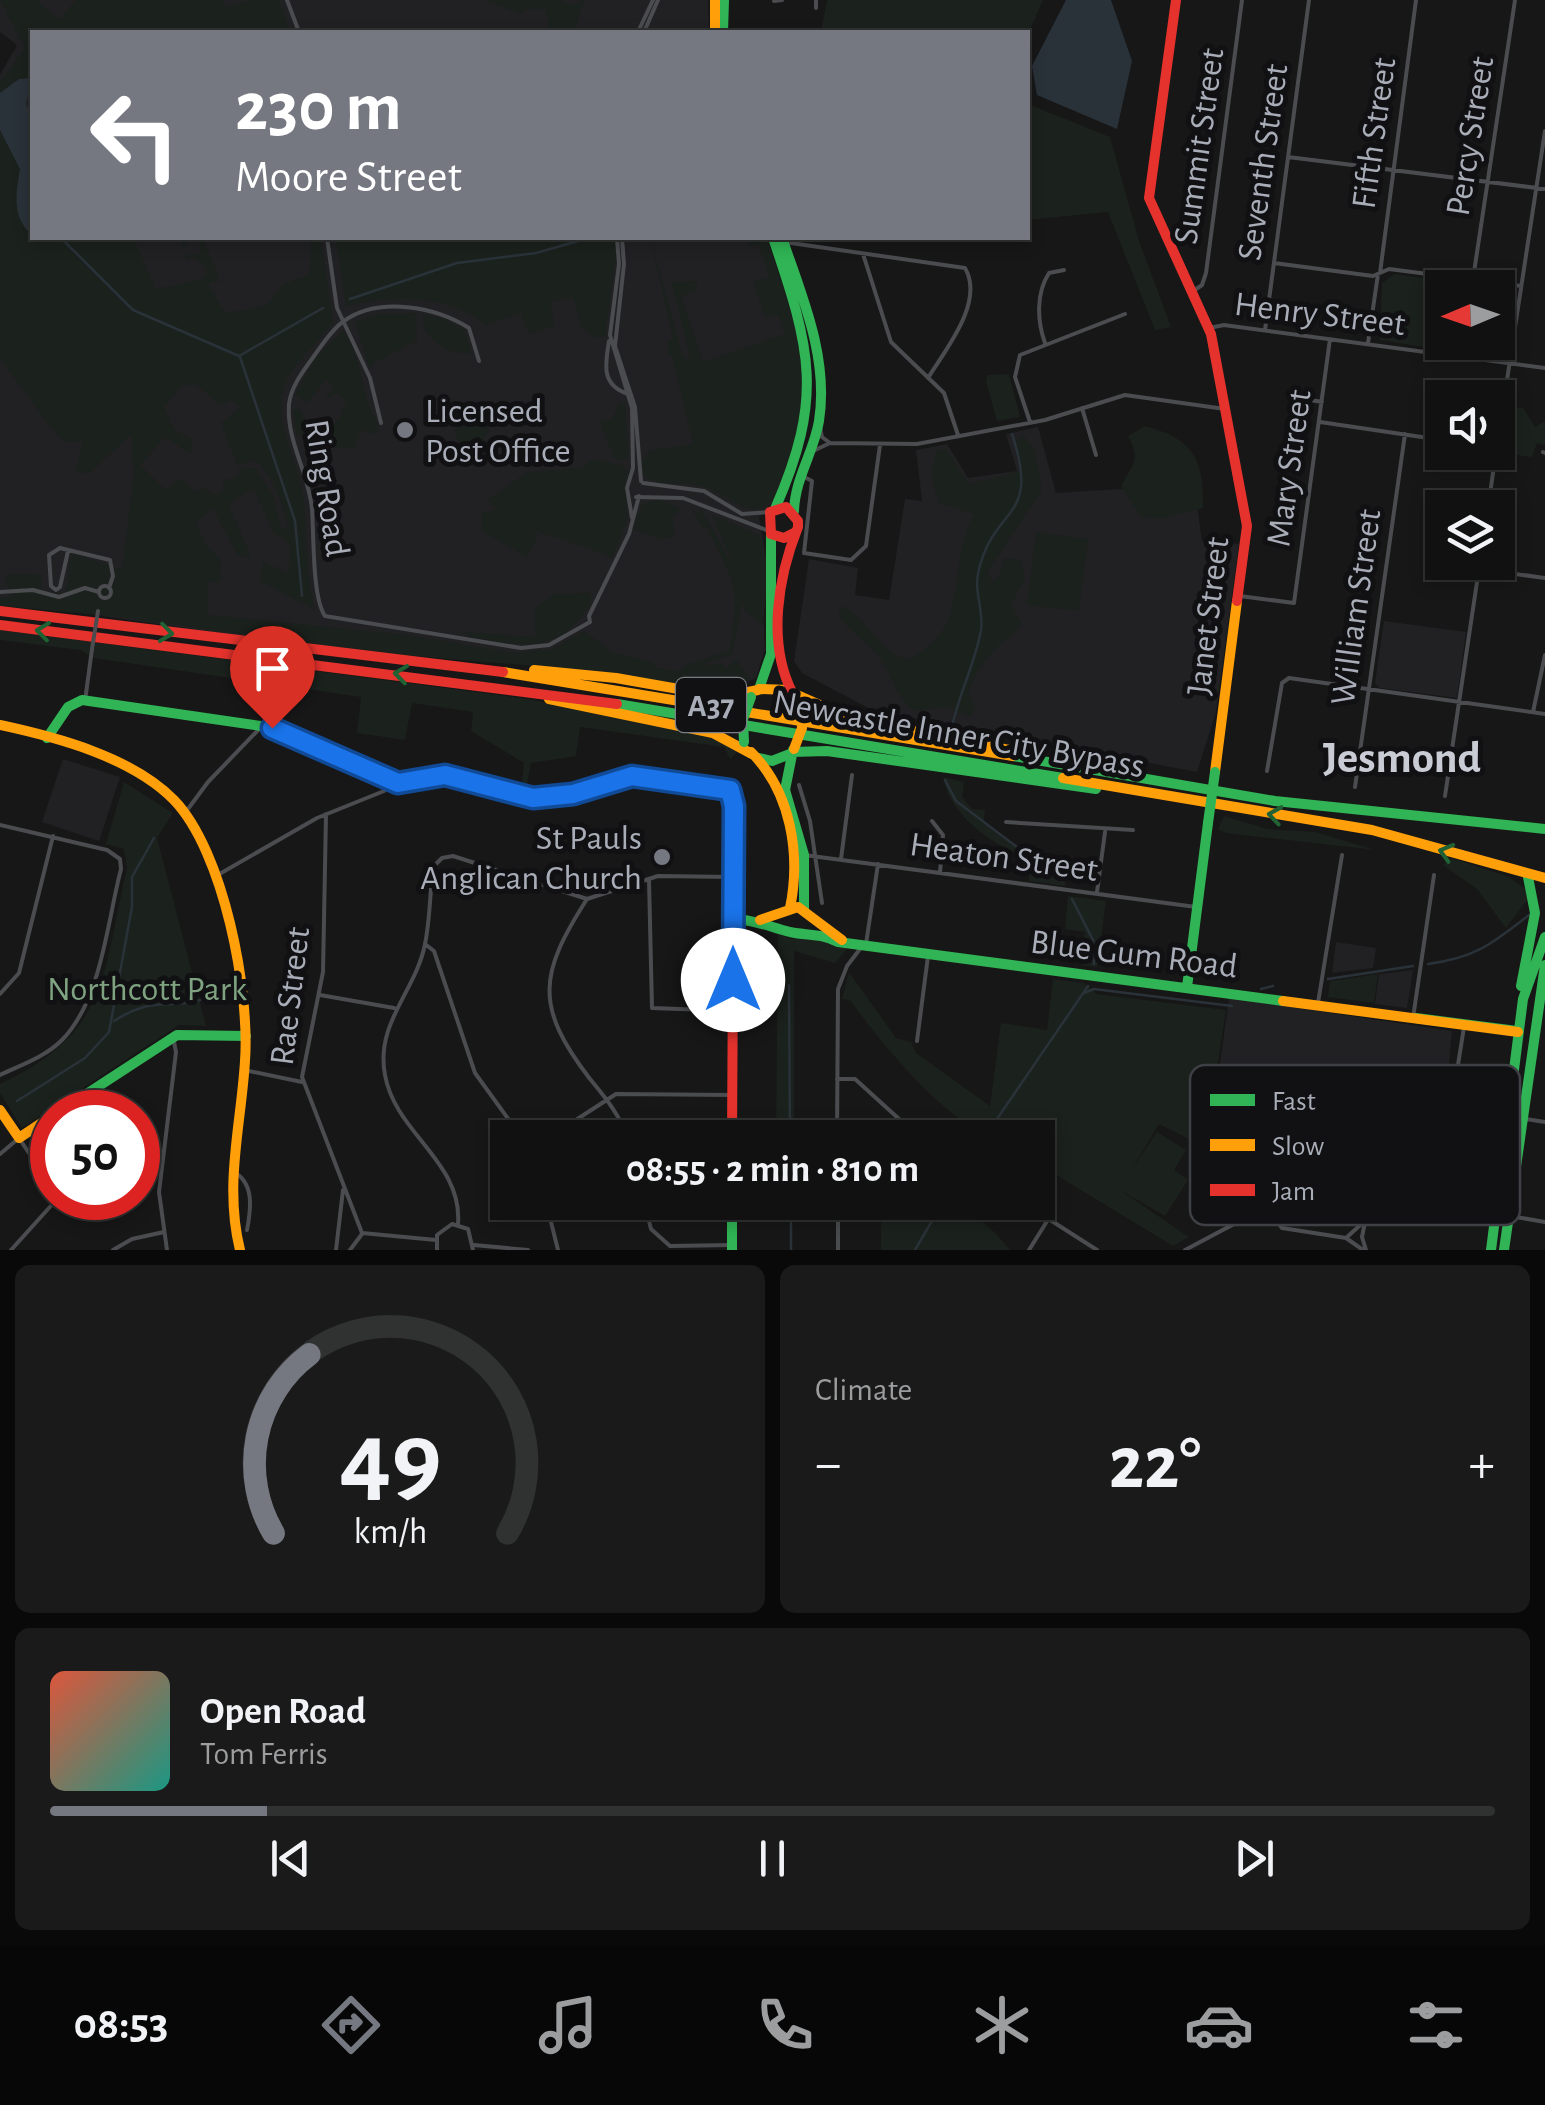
<!DOCTYPE html>
<meta charset="utf-8">
<style>
:root{--surface:#111;--page:#1a1a1a;--text:#f1f3f6;--muted:#9c9d9f;--line:#303131;--accent:#757880}
body{margin:0;font-family:"Alegreya Sans",sans-serif;background:var(--page);color:var(--text);height:100vh;display:flex;flex-direction:column;font-size:38px;white-space:nowrap}
*{box-sizing:border-box;margin:0}
p{font-size:32px;color:var(--muted)}
.icon{flex:none;width:55px;height:55px;fill:none;stroke:currentColor;stroke-width:2;stroke-linecap:round;stroke-linejoin:round}
.map{position:relative;height:1250px;overflow:hidden}
.panel{display:flex;flex-direction:column;gap:15px;padding:15px;background:#090909;flex:1}
.panel>*{flex:none}
.banner{position:absolute;left:30px;top:30px;width:1000px;height:210px;border-radius:0px;box-shadow:0 5px 15px #0003,0 0 0 2px var(--line);background:#757880;color:#fff;overflow:hidden}
.needle{width:65px;rotate:268deg}
.tools{position:absolute;left:1425px;top:270px;display:grid;gap:20px}
.tools a{display:grid;place-items:center;width:90px;height:90px;border-radius:0px;background:var(--surface);box-shadow:0 5px 15px #0003,0 0 0 2px var(--line);font-size:50px}
.speed{position:absolute;left:30px;top:1090px;display:flex;gap:20px;font-size:50px;font-weight:700;text-align:center}
.speed>*{display:grid;place-content:center;width:130px;height:130px;border-radius:50%;background:var(--surface);box-shadow:0 5px 15px #0003,0 0 0 2px var(--line);line-height:1}
.speed .limit{border:15px solid #d22;background:#fff;color:#111}
.pin{position:absolute;display:grid;place-items:center;width:85px;height:85px;color:#fff;margin:-102px -42px;border-radius:50% 50% 50% 0;rotate:-45deg;box-shadow:0 0 10px #0007}
.pin .icon{rotate:45deg}
.me{position:absolute;width:110px;margin:-55px;rotate:0deg;stroke-linejoin:round;filter:drop-shadow(0 0 8px #0008)}
.turn{display:flex;align-items:center;gap:35px;height:210px;padding:0 40px;font-size:45px}
.turn .icon{width:130px;height:130px;stroke-width:2.5}
.turn b{display:block;font-size:70px;line-height:85px}
.big{font-size:75px;font-weight:600;line-height:1.1}
.panel .widget{flex:1;display:flex;flex-direction:column;justify-content:center;gap:15px;min-width:0;padding:0 35px;border-radius:15px;background:var(--page)}
.panel .dial{align-items:center;gap:0}
.dial svg{height:260px;overflow:visible;fill:none;stroke:var(--line);stroke-width:7;stroke-linecap:round;text-anchor:middle}
.dial text{fill:var(--text);stroke:none}
.song{display:flex;align-items:center;gap:30px}
.cover{width:120px;height:120px;border-radius:15px;background:linear-gradient(135deg,hsl(10 70% 55%),hsl(170 70% 35%))}
.played{height:10px;border-radius:5px;background:linear-gradient(90deg,var(--accent) 15%,var(--line) 15%)}
.keys{display:flex;justify-content:space-around;direction:ltr}
.heat{display:flex;justify-content:space-between;align-items:center;font-size:55px;direction:ltr}
.panel .tiles{flex:1;display:grid;gap:15px;grid-template-columns:1fr 1fr}
.widget:last-child{grid-column:span 2}
.trip{position:absolute;left:490px;top:1120px;width:565px;height:100px;border-radius:0px;background:var(--surface);box-shadow:0 5px 15px #0003,0 0 0 2px var(--line);font-weight:600;line-height:100px;text-align:center}
.tab-bar{display:flex;height:160px;justify-content:space-around;align-items:center;background:#070707;color:var(--muted)}
.tab-bar .icon{width:70px;height:70px}
.tab-bar .current{color:var(--accent)}
.tab-bar b{font-size:45px;color:var(--text)}
.map>svg:first-child{display:block}
.built{fill:#212124}
.green{fill:#1b211c;fill-rule:evenodd}
.water{fill:#2a3239}
.lines{fill:none;stroke-linecap:round;stroke-linejoin:round}
.stream{stroke:#2a3239;stroke-width:2.5}
.street{stroke:#4b4c50;stroke-width:4}
.fast{stroke:#30b455;stroke-width:10}
.slow{stroke:#ff9f0a;stroke-width:10}
.jam{stroke:#e5322d;stroke-width:10}
.street-bridge{stroke:#4b4c50;stroke-width:4}
.fast-bridge{stroke:#30b455;stroke-width:10}
.slow-bridge{stroke:#ff9f0a;stroke-width:10}
.oneway{stroke:#206234}
.route-casing{stroke:#114b97;stroke-width:25}
.route{stroke:#1a73e8;stroke-width:18}
.poi-dot{fill:#757880;stroke:#111113;stroke-width:4}
.labels{text-anchor:middle;stroke-width:10;stroke-linejoin:round;paint-order:stroke}
.shield{fill:#111113;stroke:#7b7e86;stroke-width:2.5}
.shield-label{font-size:32px;font-weight:bold;fill:#a8adb8}
.street-label{font-size:35px;fill:#a8adb8;stroke:#111113}
.poi-label{font-size:35px;fill:#a8adb8;stroke:#111113;text-anchor:start}
.park-label{font-size:35px;fill:#7fa381;stroke:#111113}
.district-label{font-size:45px;font-weight:bold;fill:#c9ccd4;stroke:#111113}
.key{fill:#111113;stroke:#3e4045;stroke-width:2.5}
.key-label{font-size:28px;fill:#a8adb8}
</style>
<div class="map">
<svg width="1545" height="1250" viewBox="0 0 1545 1250">
<rect width="100%" height="100%" fill="#171717"/>
<path class="built" d="M0 0H708L709 32H32V238H767L802 347 807 387 777 497 759 517 768 571 762 596 765 650 756 678 729 690 597 670 289 643 0 601V75L17 45 0 32Z
M1038 427 1056 493 1136 488 1190 454 1202 541 1239 544 1216 712 1197 772 874 711 802 673 794 661 809 559 858 568 855 595 889 600 905 499 922 501 916 450 947 444 968 478 1017 471 1006 434Z
M1384 621 1466 632 1457 698 1380 688 1375 683Z
M63 759 120 777 99 841 42 822Z
M1336 942 1376 948 1373 968 1332 973Z
M1413 970 1407 1008 1375 1004 1379 974Z
M1229 998 1452 1031 1446 1097 1234 1219 1209 1145Z"/>
<path class="green" d="M0 0H36L59 20 76 0H223L226 7 249 0H279L290 32H32V78L19 79 0 93V83L25 48Z
M485 0H561L571 5 584 0 575 32H550L546 9H526L520 14Z
M827 0H1043L1028 34 821 32Z
M1028 104 1110 137 1139 241 1171 327 1155 330 1108 212 1028 220Z
M0 130 20 169C15 199 15 213 32 238L64 241 133 238 156 289 202 279 207 269 195 257 187 260 184 252 189 256 202 253 198 238 187 241 184 248 180 239 203 238 220 281 208 283 225 313 266 306 283 285 309 274 312 238H321L333 321C321 343 296 358 286 382 270 423 298 457 303 495 308 533 305 572 315 610L260 581 263 562 288 573 291 550 285 538 274 534 254 489 228 503 251 557 238 556 213 508 196 523 206 546 221 560 220 582 208 581V615L407 635 514 653 552 649 584 631 612 652 652 662 656 668 682 671 683 666 730 650C740 582 735 586 707 527L703 528 690 506 697 514 701 509 735 568 712 515 760 535 768 571 763 626 745 611 743 601 732 654 698 666 722 664 727 669 736 659 750 680 739 689 705 688 596 671 366 652 113 616 0 606V597H10L5 578 13 573 42 575 41 591 66 593 71 553 122 570 134 474 131 434 89 474 75 471 83 443 66 442 55 433 0 359ZM196 384 220 406 231 400 241 407 221 423 237 465 255 460C275 479 282 502 288 527L281 528 274 497 256 468 238 469 239 476 222 481 225 489 213 495 205 488 196 492 179 478 167 491 140 465 165 437 191 454 192 439 175 431 164 407 182 386Z
M336 238H614L616 255 605 336 595 338 582 328 573 297 550 302 555 326 529 334 521 313 486 325C448 295 391 294 346 307Z
M650 238 684 359 690 357 672 282 696 281 698 290 681 296 703 362 785 334 778 314 766 318 753 282 770 277 758 244 750 246 748 238H767C793 318 841 441 763 509 734 510 730 496 705 487 685 480 660 489 642 475L641 461 651 450 693 444 672 356 668 355V340L673 339Z
M1394 274 1489 287 1442 288V342H1498V289L1516 291 1506 360 1380 340 1382 283Z
M416 313 417 340 374 363 370 370 355 322 379 314Z
M423 314 445 319 465 330 471 353C449 356 419 338 423 314Z
M343 330C362 353 364 412 379 423L378 433H366L363 428 353 448 312 447 307 434 297 436 293 410 300 409 311 428 324 436 343 414 340 411 347 402 337 393 325 400 334 387 326 380 307 403 295 394 315 359Z
M1009 374 1020 417 997 421 986 381 988 375Z
M619 402 625 404 629 457 624 460 614 458 600 422 613 418Z
M1513 407 1523 408 1535 427 1545 421V445L1537 443 1532 457 1501 453Z
M482 415 489 431 484 437 491 451 471 461 453 430Z
M1145 426C1193 439 1204 458 1203 508L1158 519 1140 516 1121 486C1132 465 1142 460 1128 436Z
M1023 435 1035 451 1042 490 988 571 992 584 1001 572 1004 558 1020 560 1025 579 1011 605 1021 623C1016 636 1006 637 997 647 984 660 976 675 968 691L976 707 970 717 945 707 914 711C893 694 891 667 872 649 859 636 848 631 838 614L843 606C868 618 872 645 906 660 975 629 944 569 974 514L941 504C930 486 931 469 937 449L946 450 969 484 1020 471 1014 442Z
M593 459 621 465 630 473 625 482 628 519 612 558C572 538 518 534 487 500L528 472 580 468Z
M659 499 681 509 673 517 674 536 663 540 633 529 642 505Z
M494 510 539 534 527 557 482 531V513Z
M1036 532 1088 539 1079 611 1027 605Z
M590 593C594 605 586 609 579 619 550 657 506 642 468 637L464 632 535 637V608L555 594Z
M0 630 522 698 702 733 738 751 730 759 724 747 580 727 576 756 531 763 526 790H521L524 763 471 731 473 712 412 703 405 740 357 733 361 697 94 658 80 650 0 640Z
M943 777 964 782 962 797 972 809 985 810 984 821 1031 857 1067 861 1065 886 1029 881 1031 857C997 851 948 814 943 777Z
M124 782 173 813 157 838 206 1026 179 1025 22 1128 0 1093V1084C110 1032 102 975 127 868L124 849 106 844Z
M1224 816 1267 829 1316 832 1375 850 1226 833 1218 829Z
M1451 858 1509 877 1532 894 1506 928 1477 889 1443 865Z
M1068 896 1106 901 1097 967 1081 965 1085 932 1065 929Z
M778 931 792 939 818 934 848 948 835 963 794 951V1137L776 1138Z
M849 972 896 1038 911 1042 916 1053 990 1106 1001 1023 1047 1030 1053 979 1084 983 1097 994 1226 1010 1211 1109 1189 1139 1159 1124 1132 1169 1157 1132 1186 1150 1174 1170 1188 1180 1165 1216 1120 1190 1189 1237 1173 1246 1038 1164V1138C1025 1138 1011 1139 998 1138 951 1130 877 1038 850 1000L842 999Z
M1378 974 1374 1003 1328 997 1330 981Z
M881 1203C942 1202 971 1200 1010 1250H881Z"/>
<path class="water" d="M1066 0H1111L1132 61 1117 129 1037 95 1032 66Z
M32 78 26 104 32 118V235C11 216 16 194 20 169L0 130V93L19 79Z"/>
<g class="lines">
<path class="stream" d="M61 238 133 310 239 356 323 308
M350 299 457 263 536 253 589 238
M240 357 295 521 302 596
M952 727C959 693 975 664 981 630 984 610 973 591 979 569 995 504 1041 521 1012 434
M945 780 956 801 1062 881
M1072 899 1093 940 1094 964
M1428 964C1476 958 1493 943 1529 915
M1328 979 1413 966
M789 985 790 1138
M1261 989 1273 986
M1084 993 1094 989 1232 1006
M114 1021C158 993 171 1012 209 997
M17 1101 85 1058 109 1032 132 907V877L154 838
M984 1138 1088 986
M791 1202V1250
M915 1250 943 1202"/>
<path class="street" d="M287 0 299 32
M774 1 782 0
M816 8V0
M638 32 653 0
M644 32 658 0
M1288 157 1545 189
M327 238 337 308 370 378 381 423
M617 238 619 264 610 335 632 408 633 468 627 488 632 518
M622 238 624 264 615 346 635 407 641 481
M784 242 965 268C985 302 945 350 928 378
M863 254 891 342 944 393 958 435
M1274 263 1373 276 1389 269 1521 286
M1380 273 1416 0
M1473 279 1515 0
M1192 292 1202 285 1206 273 1242 0
M1209 328 1224 325 1545 368
M1265 330 1309 0
M609 341C605 365 601 385 628 394
M1045 343C1037 321 1036 293 1049 273L1064 270
M1368 343 1378 274
M479 361 469 328C436 307 379 296 344 321 332 329 322 345 314 356 304 370 291 386 289 404 286 440 309 474 312 509 314 535 312 597 325 616L521 648 549 645 590 622 589 616 629 534 639 496
M1293 397 1322 402
M1082 408 1096 455
M1030 422 1015 377 1020 355 1125 314
M1320 422 1442 440
M820 428 822 437 830 443
M1498 439 1545 131
M811 452 830 443 917 444 1045 420 1125 395 1225 409
M1543 452 1545 453
M802 476 812 481 804 553 851 560 866 546 880 445
M643 483 704 491 742 514 770 512
M636 497 683 498 769 531
M1488 508 1496 452
M68 551 60 587 56 590 51 586 49 555 60 548 110 560 113 576 109 588
M1479 569 1545 578
M99 592a6 6 0 1 1 12 0a6 6 0 1 1-12 0Z
M0 592 33 590 59 597 85 588 99 592
M1240 596 1294 603 1330 339
M85 701 92 649
M1533 712 1545 655
M1267 771 1282 683 1289 678 1545 714
M799 785 810 821 822 903
M1355 787 1405 434
M1445 796 1480 562
M185 813 208 782 261 727
M326 814 323 972 302 1077 362 1233
M932 821 943 835 940 873
M1006 822 1133 830
M0 825 107 850 120 859 121 869C107 922 102 999 62 1040 45 1057 21 1065 0 1075
M804 855 1196 907
M841 859 852 775
M216 876 317 818 384 791 391 782
M649 880 652 1008 733 1011
M1097 892 1105 832
M425 944 434 951 475 1073 522 1138
M866 944 878 864
M0 994 19 973 53 836
M320 995 394 1008
M1318 1003 1342 855
M1413 1018 1434 875
M917 1041 928 956
M244 1070 302 1082
M837 1079H855L920 1138
M1526 1119 1545 1122
M548 1138 616 1094 733 1095
M627 1138C621 1116 604 1096 590 1079 534 1006 539 974 587 899L658 876 734 877
M837 1138 838 989 847 966 863 945
M0 1154 19 1138 52 1188
M138 1166 161 1169
M232 1171C255 1182 251 1209 247 1230
M546 1202 558 1250
M644 1202 651 1229 670 1246 732 1245
M838 1202V1250
M1022 1202 1097 1250
M1266 1207 1282 1228 1346 1238 1363 1250
M1510 1216 1545 1222
M1365 1222 1362 1237 1366 1250
M458 1224C463 1162 395 1133 385 1075 375 1023 416 991 425 944 430 920 430 892 433 867L442 858 453 856 587 899
M362 1233 436 1240
M1346 1238 1368 1218 1476 1161 1499 1164
M474 1245 528 1250
M11 1250 58 1198
M113 1250 132 1239 164 1232
M167 1250 159 1192 176 1052 173 1037
M336 1250 343 1190
M350 1250 362 1234
M437 1250V1235L452 1224 468 1229 473 1250
M1029 1250 1049 1218
M1185 1250 1451 1109 1464 1027"/>
<path class="fast" d="M723 32 724 0
M773 238C811 350 824 397 775 509
M782 238C802 296 829 358 819 421 814 452 795 478 794 511
M759 689 771 654V534
M617 704 1063 778
M47 738 68 707 82 700 268 727 398 783 445 775 533 798 573 794 632 776 729 789 734 805
M793 750 785 790 804 855V910
M792 752 827 751 1096 789
M1013 756 1275 801 1545 829
M759 758 772 761 790 754
M734 919C756 920 770 927 790 932 809 936 820 933 838 942L1283 1001
M1521 986 1535 913 1528 877
M1187 987 1208 823
M1416 1018 1517 1031
M59 1112 177 1035 246 1036
M732 1202V1250
M1491 1250 1523 999 1545 937
M1504 1250 1545 965"/>
<path class="slow" d="M715 0V32
M534 670 616 678 724 697 758 690
M503 672 1013 756
M759 689 790 690
M795 694 852 719 1009 750
M549 699 713 733 752 754
M0 725C56 737 132 757 174 800 224 852 250 991 245 1061 241 1126 224 1185 240 1250
M751 752C791 792 801 854 790 908
M1215 772 1237 601
M1063 778 1372 830 1545 878
M760 920 798 907 842 940
M1283 1001 1518 1032
M0 1110 19 1138 52 1116"/>
<path class="jam" d="M1176 0 1149 198 1211 334 1247 526 1237 601
M0 611 503 672
M0 625 617 704
M792 692C767 642 778 577 798 527V521L786 507 770 512 771 534 784 538 796 532
M732 1138 734 805"/>
<path class="street-bridge" d="M92 649 98 611"/>
<path class="fast-bridge" d="M744 742 743 719 751 697
M1208 823 1215 772"/>
<path class="slow-bridge" d="M794 749 802 728 801 705"/>
</g>
<defs><path id="oneway-chevron" d="M-2-3.5L2.5 0L-2 3.5" fill="none" stroke-width="1.6" stroke-linecap="round" stroke-linejoin="round" transform="scale(2.5)"/></defs>
<g class="oneway">
<use href="#oneway-chevron" transform="translate(43 631) rotate(-173)"/>
<use href="#oneway-chevron" transform="translate(166 633) rotate(7)"/>
<use href="#oneway-chevron" transform="translate(401 674) rotate(-173)"/>
<use href="#oneway-chevron" transform="translate(1275 815) rotate(-171)"/>
<use href="#oneway-chevron" transform="translate(1446 852) rotate(-164)"/>
</g>
<g class="lines">
<g class="route-casing">
<path id="route" d="M272 728 398 783 445 775 533 798 573 794 632 776 730 790 734 806 733 980"/>
</g>
<use href="#route" class="route"/>
</g>
<g class="poi-dot">
<circle cx="405" cy="430" r="10"/>
<circle cx="662" cy="857" r="10"/>
</g>
<g class="labels">
<rect class="shield" x="676" y="678" width="70" height="54" rx="8"/>
<g class="shield-label">
<text x="711" y="716">A37</text>
</g>
<g class="street-label">
<text transform="translate(1373 133) rotate(-82)" y="12">Fifth Street</text>
<text transform="translate(1469 136) rotate(-81)" y="12">Percy Street</text>
<text transform="translate(1198 146) rotate(-82)" y="12">Summit Street</text>
<text transform="translate(1262 162) rotate(-82)" y="12">Seventh Street</text>
<text transform="translate(1320 313) rotate(7)" y="12">Henry Street</text>
<text transform="translate(1288 468) rotate(-82)" y="12">Mary Street</text>
<text transform="translate(328 488) rotate(81)" y="12">Ring Road</text>
<text transform="translate(1355 607) rotate(-82)" y="12">William Street</text>
<text transform="translate(1207 616) rotate(-83)" y="12">Janet Street</text>
<text transform="translate(959 733) rotate(10)" y="12">Newcastle Inner City Bypass</text>
<text transform="translate(1004 856) rotate(8)" y="12">Heaton Street</text>
<text transform="translate(1134 953) rotate(7)" y="12">Blue Gum Road</text>
<text transform="translate(289 996) rotate(-83)" y="12">Rae Street</text>
</g>
<g class="poi-label">
<text x="425" y="422">Licensed<tspan x="425" dy="40">Post Office</tspan></text>
<text x="642" y="849" text-anchor="end">St Pauls<tspan x="642" dy="40">Anglican Church</tspan></text>
</g>
<g class="park-label">
<text x="147" y="1000">Northcott Park</text>
</g>
<g class="district-label">
<text x="1402" y="772">Jesmond</text>
</g>
</g>
<rect x="1190" y="1065" width="330" height="160" rx="15" class="key"/>
<rect x="1210" y="1094" width="45" height="12" fill="#30b455"/>
<rect x="1210" y="1139" width="45" height="12" fill="#ff9f0a"/>
<rect x="1210" y="1184" width="45" height="12" fill="#e5322d"/>
<g class="key-label">
<text x="1272" y="1110">Fast</text>
<text x="1272" y="1155">Slow</text>
<text x="1272" y="1200">Jam</text>
</g>
</svg>
<div class="tools">
<a><svg class="needle" viewBox="-14 -14 28 28"><path d="M0-13l5 13h-10z" fill="#e53935"/><path d="M0 13l5-13h-10z" fill="#9c9d9f"/></svg></a>
<a><svg class="icon" aria-label="sound" viewBox="0 0 24 24"><path d="M4 9h4l5-4v14l-5-4H4zM17 9q2 3 0 6"/></svg></a>
<a><svg class="icon" aria-label="layers" viewBox="0 0 24 24"><path d="M12 4l9 5-9 5-9-5zM3 14l9 5 9-5"/></svg></a>
</div>
<div class="speed"><div class="limit">50</div></div>
<div class="pin" style="left:272px;top:728px;background:#d93025"><svg class="icon" aria-label="arrive" viewBox="0 0 24 24"><path d="M6 21V4h12l-3 4 3 4H6"/></svg></div>
<svg class="me" style="left:733px;top:980px" viewBox="-20 -20 40 40"><circle r="19" fill="#fff"/><path d="M0-13L10 11 0 6-10 11z" fill="#1a73e8"/></svg>
<div class="trip">08:55 · 2 min · 810 m</div>
<div class="banner">
<div class="turn"><svg class="icon" aria-label="left" viewBox="0 0 24 24"><path d="M17 20v-9H6M10 6l-5 5 5 5"/></svg><div><b>230 m</b>Moore Street</div></div>
</div>
</div>
<section class="panel">
<div class="tiles">
<div class="widget dial"><svg viewBox="0 0 100 80">
<path d="M14 69A42 42 0 1 1 86 69"/>
<path d="M14 69A42 42 0 0 1 25 14" stroke="#757880"/>
<text x="50" y="56" font-size="32" font-weight="700">49</text>
<text x="50" y="72" font-size="11">km/h</text>
</svg></div>
<div class="widget"><p>Climate</p>
<div class="heat"><a>−</a><b class="big">22°</b><a>+</a></div>
</div>
<div class="widget">
<div class="song"><i class="cover"></i><div><b>Open Road</b><p>Tom Ferris</p></div></div>
<div class="played"></div>
<div class="keys"><svg class="icon" aria-label="previous" viewBox="0 0 24 24"><path d="M18 5L8 12l10 7zM5 5v14"/></svg><svg class="icon" aria-label="pause" viewBox="0 0 24 24"><path d="M8 5v14M16 5v14"/></svg><svg class="icon" aria-label="next" viewBox="0 0 24 24"><path d="M6 5l10 7-10 7zM19 5v14"/></svg></div>
</div>
</div>
</section>
<nav class="tab-bar">
<b>08:53</b>
<svg class="icon current" aria-label="directions" viewBox="0 0 24 24"><path d="M12 3l9 9-9 9-9-9zM9 14v-3h6M13 9l2 2-2 2"/></svg>
<svg class="icon" aria-label="music" viewBox="0 0 24 24"><path d="M9 18V5l10-2v13"/><circle cx="6" cy="18" r="3"/><circle cx="16" cy="16" r="3"/></svg>
<svg class="icon" aria-label="phone" viewBox="0 0 24 24"><path d="M5 4h4l2 5-3 2q2 4 5 5l2-3 5 2v4C11 20 4 13 5 4z"/></svg>
<svg class="icon" aria-label="climate" viewBox="0 0 24 24"><path d="M12 3v18M4 7l16 10M4 17L20 7"/></svg>
<svg class="icon" aria-label="car" viewBox="0 0 24 24"><path d="M5 17H2v-5l4-1 3-4h7l3 4 3 1v5h-3M9 17h6M6 11h13"/><circle cx="7" cy="17" r="2"/><circle cx="17" cy="17" r="2"/></svg>
<svg class="icon" aria-label="filters" viewBox="0 0 24 24"><path d="M4 7h16M4 17h16"/><circle cx="9" cy="7" r="2"/><circle cx="15" cy="17" r="2"/></svg>
</nav>
